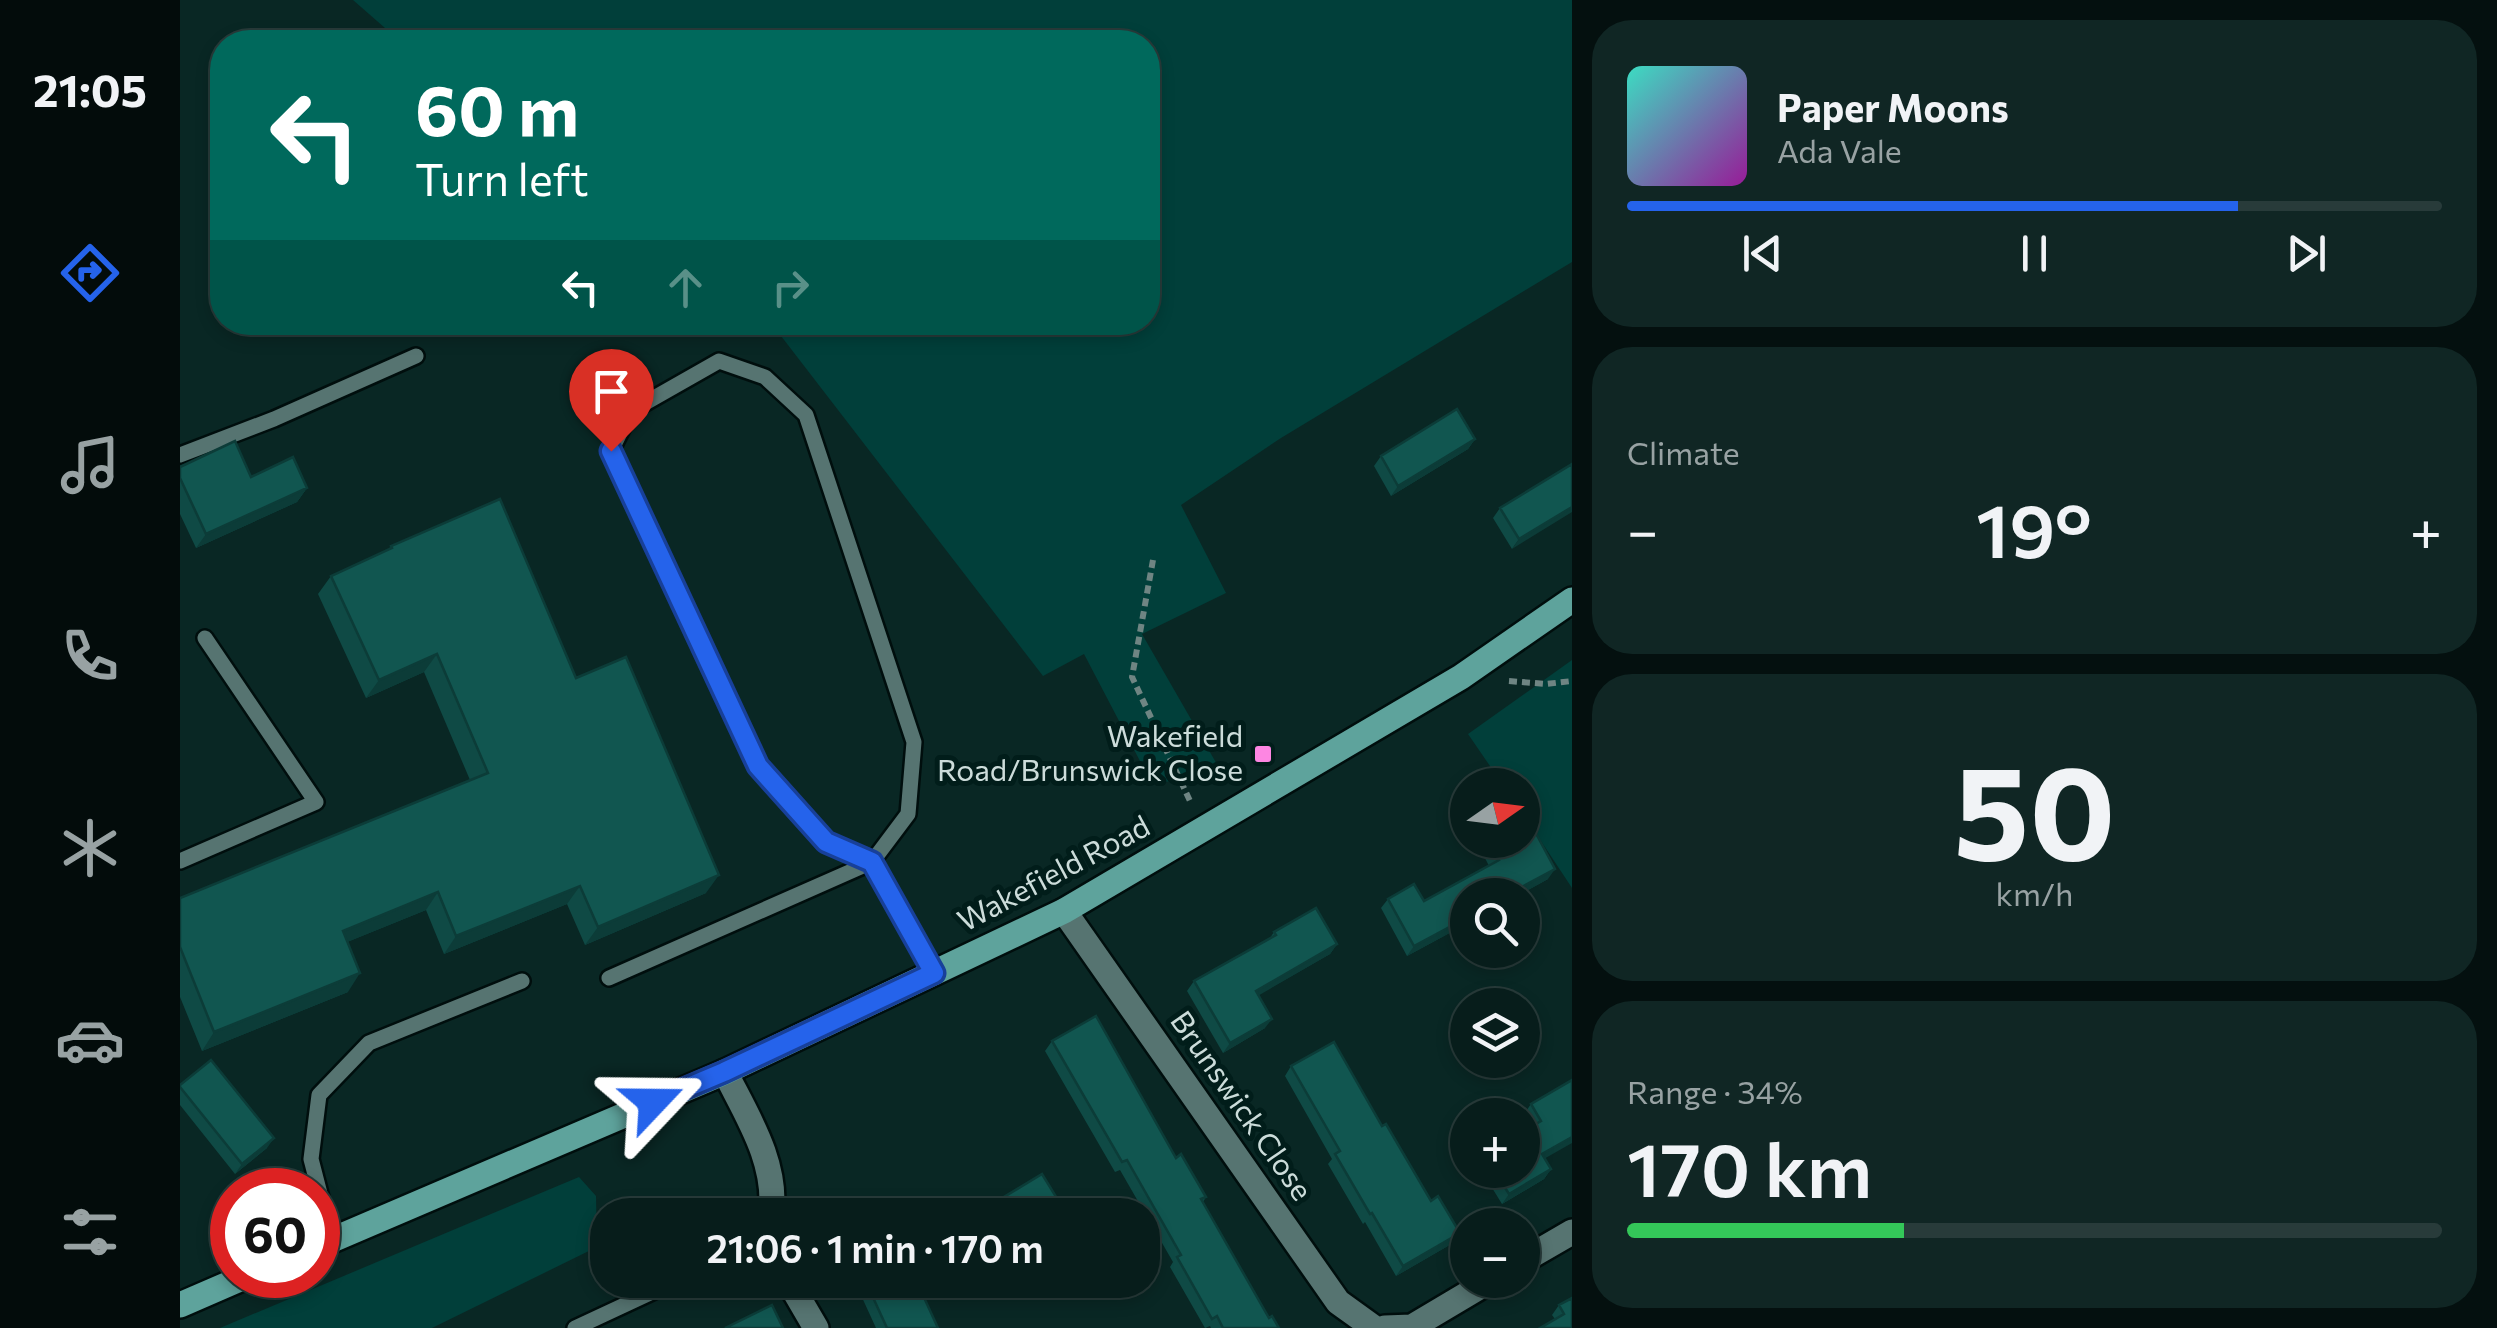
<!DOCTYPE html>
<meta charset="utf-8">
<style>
:root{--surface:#071d1b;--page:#102624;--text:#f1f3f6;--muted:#98a2a3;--line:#283b3a;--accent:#2563eb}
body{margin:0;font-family:Commissioner,sans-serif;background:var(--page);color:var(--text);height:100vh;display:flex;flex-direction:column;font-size:38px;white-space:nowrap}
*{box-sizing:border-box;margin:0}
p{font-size:32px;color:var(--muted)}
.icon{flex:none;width:55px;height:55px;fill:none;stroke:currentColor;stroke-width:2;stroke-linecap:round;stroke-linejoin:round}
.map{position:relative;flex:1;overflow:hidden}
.drawer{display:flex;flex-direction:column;gap:20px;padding:20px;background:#04100f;width:925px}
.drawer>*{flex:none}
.top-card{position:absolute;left:30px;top:30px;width:950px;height:305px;border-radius:40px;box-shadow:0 5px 15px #0003,0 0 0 2px var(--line);background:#00695c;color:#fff;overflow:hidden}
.needle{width:65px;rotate:76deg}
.tools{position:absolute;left:1270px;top:768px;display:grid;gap:20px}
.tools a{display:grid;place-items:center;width:90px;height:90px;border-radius:50%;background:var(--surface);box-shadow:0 5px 15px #0003,0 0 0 2px var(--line);font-size:50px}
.speed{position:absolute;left:30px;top:1168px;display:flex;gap:20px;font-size:50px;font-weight:700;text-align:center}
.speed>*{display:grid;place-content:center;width:130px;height:130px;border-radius:50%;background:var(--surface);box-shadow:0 5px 15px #0003,0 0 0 2px var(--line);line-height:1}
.speed .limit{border:15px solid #d22;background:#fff;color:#111}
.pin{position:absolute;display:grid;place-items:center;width:85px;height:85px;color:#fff;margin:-102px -42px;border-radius:50% 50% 50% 0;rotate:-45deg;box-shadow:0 0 10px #0007}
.pin .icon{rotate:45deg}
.me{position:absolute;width:110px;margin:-55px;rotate:67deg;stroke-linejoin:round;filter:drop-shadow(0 0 8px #0008)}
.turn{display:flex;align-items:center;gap:35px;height:210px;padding:0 40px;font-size:45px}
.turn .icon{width:130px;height:130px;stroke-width:2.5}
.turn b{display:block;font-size:70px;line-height:85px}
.lanes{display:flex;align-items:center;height:95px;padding:0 40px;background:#0003;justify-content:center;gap:50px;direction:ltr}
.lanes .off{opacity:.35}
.big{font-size:75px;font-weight:600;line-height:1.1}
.drawer .widget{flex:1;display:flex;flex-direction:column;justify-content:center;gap:15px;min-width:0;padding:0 35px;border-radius:40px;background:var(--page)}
.drawer .dial{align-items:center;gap:0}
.dial b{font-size:130px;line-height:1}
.song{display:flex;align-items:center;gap:30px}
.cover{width:120px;height:120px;border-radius:15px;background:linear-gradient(135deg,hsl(170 70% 55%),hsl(300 70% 35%))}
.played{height:10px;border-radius:5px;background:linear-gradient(90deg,var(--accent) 75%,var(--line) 75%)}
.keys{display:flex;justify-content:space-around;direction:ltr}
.heat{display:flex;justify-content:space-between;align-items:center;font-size:55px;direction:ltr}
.charge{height:15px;border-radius:8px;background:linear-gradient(90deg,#34c759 34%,var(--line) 0)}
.trip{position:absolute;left:410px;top:1198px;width:570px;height:100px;border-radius:40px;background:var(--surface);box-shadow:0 5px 15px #0003,0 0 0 2px var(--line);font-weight:600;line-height:100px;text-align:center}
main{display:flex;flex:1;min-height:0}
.tab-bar{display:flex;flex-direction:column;width:180px;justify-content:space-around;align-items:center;background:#030c0b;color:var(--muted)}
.tab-bar .icon{width:70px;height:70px}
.tab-bar .on{color:var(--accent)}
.tab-bar b{font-size:45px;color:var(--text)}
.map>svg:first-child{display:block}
.green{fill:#013f3a}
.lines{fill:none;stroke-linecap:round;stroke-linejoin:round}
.service-casing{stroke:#000e0d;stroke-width:20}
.minor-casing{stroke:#000e0d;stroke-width:30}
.primary-casing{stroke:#000e0d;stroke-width:30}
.path{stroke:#6f8583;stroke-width:6;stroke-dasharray:8 5;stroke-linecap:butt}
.service{stroke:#567471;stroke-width:15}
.minor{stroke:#567471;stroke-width:25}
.primary{stroke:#5ea39c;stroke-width:25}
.wall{fill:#0f4a45}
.shaded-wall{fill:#0c3c38}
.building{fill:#115650;stroke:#0c3c38;stroke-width:2.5}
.route-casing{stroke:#184099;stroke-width:25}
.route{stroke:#2563eb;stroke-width:18}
.poi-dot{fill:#fd86e2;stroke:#011d1a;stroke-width:4}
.labels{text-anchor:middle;stroke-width:10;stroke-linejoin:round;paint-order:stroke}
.poi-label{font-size:30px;fill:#ccdcda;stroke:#011d1a;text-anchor:end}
.street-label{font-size:30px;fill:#ccdcda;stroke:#011d1a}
</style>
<main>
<nav class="tab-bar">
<b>21:05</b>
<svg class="icon on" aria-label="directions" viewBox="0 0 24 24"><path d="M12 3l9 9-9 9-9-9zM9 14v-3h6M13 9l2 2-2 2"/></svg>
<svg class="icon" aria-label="music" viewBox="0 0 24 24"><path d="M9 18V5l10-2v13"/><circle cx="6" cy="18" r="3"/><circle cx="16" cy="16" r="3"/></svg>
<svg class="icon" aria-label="phone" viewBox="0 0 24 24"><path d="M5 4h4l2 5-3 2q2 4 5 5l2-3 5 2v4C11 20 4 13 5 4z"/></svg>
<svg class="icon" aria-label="climate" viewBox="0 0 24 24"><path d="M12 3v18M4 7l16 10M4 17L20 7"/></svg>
<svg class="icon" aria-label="car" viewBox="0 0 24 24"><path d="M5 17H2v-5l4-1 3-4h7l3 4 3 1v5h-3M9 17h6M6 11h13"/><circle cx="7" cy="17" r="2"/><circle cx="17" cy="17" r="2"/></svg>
<svg class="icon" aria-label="filters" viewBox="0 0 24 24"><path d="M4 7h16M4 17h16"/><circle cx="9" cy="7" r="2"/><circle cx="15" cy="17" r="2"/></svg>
</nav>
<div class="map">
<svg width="1392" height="1328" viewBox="0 0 1392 1328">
<rect width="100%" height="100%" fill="#092724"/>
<path class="green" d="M173 0H1392V262L1101 438 1001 505 1046 593 962 634 1042 773 972 784 904 654 863 676 591 323 968 322V42H221Z
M1392 660V888L1343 814 1342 785H1323L1288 734Z
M399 1177 416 1196 417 1247 252 1328H40Z"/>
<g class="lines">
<g class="service-casing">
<path id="service" d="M0 455 94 419 236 356
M0 861 136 802 25 638
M429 978 692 862 728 814 734 742 626 415 585 377 539 361 451 411 431 451 577 766 647 841 692 862 754 973
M152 1240 131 1159 139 1095 189 1043 342 981
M395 1328 498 1280"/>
</g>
<g class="minor-casing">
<path id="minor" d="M884 911 1158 1302 1194 1328
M545 1072C567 1116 598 1163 591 1215
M1342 1261 1392 1232
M608 1280 636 1328
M1205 1328 1232 1327 1311 1280"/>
</g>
<g class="primary-casing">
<path id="primary" d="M138 1246 545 1072 884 911 1281 677 1392 600
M0 1305 69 1275"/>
</g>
<path class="path" d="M973 560 952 677 1010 801
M1329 681 1366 684 1392 681"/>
<use href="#service" class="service"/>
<use href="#minor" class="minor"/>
<use href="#primary" class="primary"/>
</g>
<path class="wall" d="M232 322H250L244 331Z
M1295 439 1288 449 1211 496 1194 466 1201 456Z
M1392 464 1332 549 1313 518 1320 508Z
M0 467 71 477 127 488 117 502 16 548 0 514Z
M211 546 396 678 526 893 405 945 387 904 264 954 246 910 167 942 168 992 22 1051 0 997V898L290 780 244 672 186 698 138 594 151 576 208 550Z
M1312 848 1368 879 1339 895H1288V923L1227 956 1201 908 1208 899 1244 901 1309 866 1305 858Z
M1094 932 1157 944 1150 954 1078 995 1085 1028 1043 1053 1007 991 1014 981 1090 938Z
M872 1041 996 1158 1026 1197 1023 1202 1089 1318 1099 1328H1031L1030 1326 1025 1328 990 1267 993 1262 940 1170 935 1172 865 1051Z
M1111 1066 1202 1126 1273 1243 1216 1276 1185 1222 1183 1224 1148 1164 1152 1159 1105 1076Z
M1392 1080 1365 1159 1371 1169 1364 1179 1322 1204 1301 1170H1342L1352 1127 1344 1114 1351 1104Z
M0 1085 87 1148 55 1174 0 1105Z
M674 1280H736L758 1328H696Z
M1379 1305 1392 1328 1375 1319 1372 1315Z"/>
<path class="shaded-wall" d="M1295 439 1288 449 1211 496 1218 486Z
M127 488 117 502 16 548 26 534Z
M1392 507V512L1332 549 1339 539Z
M257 654 244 672 186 698 199 680Z
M1375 869 1368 879 1339 895H1327Z
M539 875 526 893 405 945 418 927Z
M400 886 387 904 264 954 276 936Z
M258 892 246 910 150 949 163 931Z
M1288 917V923L1227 956 1234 946Z
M1157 944 1150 954 1069 1001 1076 991Z
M180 973 168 992 22 1051 34 1032Z
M1092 1019 1085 1028 1043 1053 1050 1043Z
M1392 1137V1143L1355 1164 1362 1154Z
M94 1138 87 1148 55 1174 62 1164Z
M1371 1169 1364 1179 1322 1204 1329 1194Z
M1280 1233 1273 1243 1216 1276 1223 1266Z"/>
<path class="building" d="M1277 409 1295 439 1218 486 1201 456Z
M55 441 71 477 113 457 127 488 26 534 0 478V467Z
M1392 464V507L1339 539 1320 508Z
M320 499 396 678 446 657 539 875 418 927 400 886 276 936 258 892 163 931 180 973 34 1032 0 947V898L308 773 257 654 199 680 151 576 212 548 211 546Z
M1352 826 1375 869 1327 895H1288V917L1234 946 1208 899 1234 884 1244 901 1319 860 1312 848 1327 840H1342V832Z
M1136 908 1157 944 1076 991 1092 1019 1050 1043 1014 981 1096 935 1094 932Z
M916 1016 996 1158 1001 1154 1026 1197 1021 1199 1089 1318 1092 1316 1099 1328H1043L1037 1316 1032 1319 997 1257 1001 1255 947 1160 942 1162 872 1041Z
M1154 1042 1202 1126 1206 1124 1251 1201 1258 1196 1280 1233 1223 1266 1192 1213 1190 1214 1155 1154 1160 1151 1111 1066Z
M31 1060 94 1138 62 1164 0 1087V1085Z
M1392 1080V1137L1362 1154 1371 1169 1329 1194 1314 1170H1342V1132L1361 1121 1351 1104Z
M862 1174 883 1208 872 1215H808L804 1209Z
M685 1280H736L758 1328H707Z
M1392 1298V1328H1360L1384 1314 1379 1305Z
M592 1305 603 1328H545Z"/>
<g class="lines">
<g class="route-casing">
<path id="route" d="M431 451 578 766 646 842 692 862 754 973 544 1072 473 1102"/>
</g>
<use href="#route" class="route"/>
</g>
<rect class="poi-dot" x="1073" y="744" width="20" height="20" rx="5"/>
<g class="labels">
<g class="poi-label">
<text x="1063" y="747">Wakefield<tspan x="1063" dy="34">Road/Brunswick Close</tspan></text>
</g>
<g class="street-label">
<text transform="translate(874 874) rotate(-28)" y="10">Wakefield Road</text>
<text transform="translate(1061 1106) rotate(55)" y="10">Brunswick Close</text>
</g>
</g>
</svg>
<div class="tools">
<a><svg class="needle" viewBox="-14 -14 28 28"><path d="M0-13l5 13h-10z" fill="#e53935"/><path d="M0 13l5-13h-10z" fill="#98a2a3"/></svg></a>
<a><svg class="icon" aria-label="search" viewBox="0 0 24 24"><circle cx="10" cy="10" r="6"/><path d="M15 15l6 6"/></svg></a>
<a><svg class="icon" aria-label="layers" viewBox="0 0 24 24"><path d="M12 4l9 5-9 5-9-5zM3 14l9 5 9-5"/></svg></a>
<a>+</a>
<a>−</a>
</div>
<div class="speed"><div class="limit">60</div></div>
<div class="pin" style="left:431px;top:451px;background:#d93025"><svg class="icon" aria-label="arrive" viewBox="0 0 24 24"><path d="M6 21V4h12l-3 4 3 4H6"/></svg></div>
<svg class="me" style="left:473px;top:1102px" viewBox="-20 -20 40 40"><path d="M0-17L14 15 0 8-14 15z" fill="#2563eb" stroke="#fff" stroke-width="4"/></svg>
<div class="trip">21:06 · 1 min · 170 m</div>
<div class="top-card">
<div class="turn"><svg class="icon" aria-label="left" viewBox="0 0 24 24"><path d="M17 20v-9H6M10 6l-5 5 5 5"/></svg><div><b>60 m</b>Turn left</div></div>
<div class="lanes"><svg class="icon" aria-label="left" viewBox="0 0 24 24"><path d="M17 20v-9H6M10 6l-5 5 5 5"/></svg><svg class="icon off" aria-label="ahead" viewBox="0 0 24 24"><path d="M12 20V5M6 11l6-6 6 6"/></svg><svg class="icon off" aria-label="right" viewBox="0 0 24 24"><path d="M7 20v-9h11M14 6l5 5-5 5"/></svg></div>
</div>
</div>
<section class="drawer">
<div class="widget">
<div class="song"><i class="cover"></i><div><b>Paper Moons</b><p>Ada Vale</p></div></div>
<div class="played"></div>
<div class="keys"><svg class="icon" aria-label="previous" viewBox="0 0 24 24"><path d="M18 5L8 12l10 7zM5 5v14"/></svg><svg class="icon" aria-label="pause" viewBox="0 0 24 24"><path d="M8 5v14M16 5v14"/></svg><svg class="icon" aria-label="next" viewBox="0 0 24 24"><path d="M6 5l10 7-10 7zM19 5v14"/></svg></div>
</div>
<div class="widget"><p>Climate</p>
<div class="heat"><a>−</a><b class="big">19°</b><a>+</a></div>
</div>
<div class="widget dial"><b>50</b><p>km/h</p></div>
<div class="widget"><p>Range · 34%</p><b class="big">170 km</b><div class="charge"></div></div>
</section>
</main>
